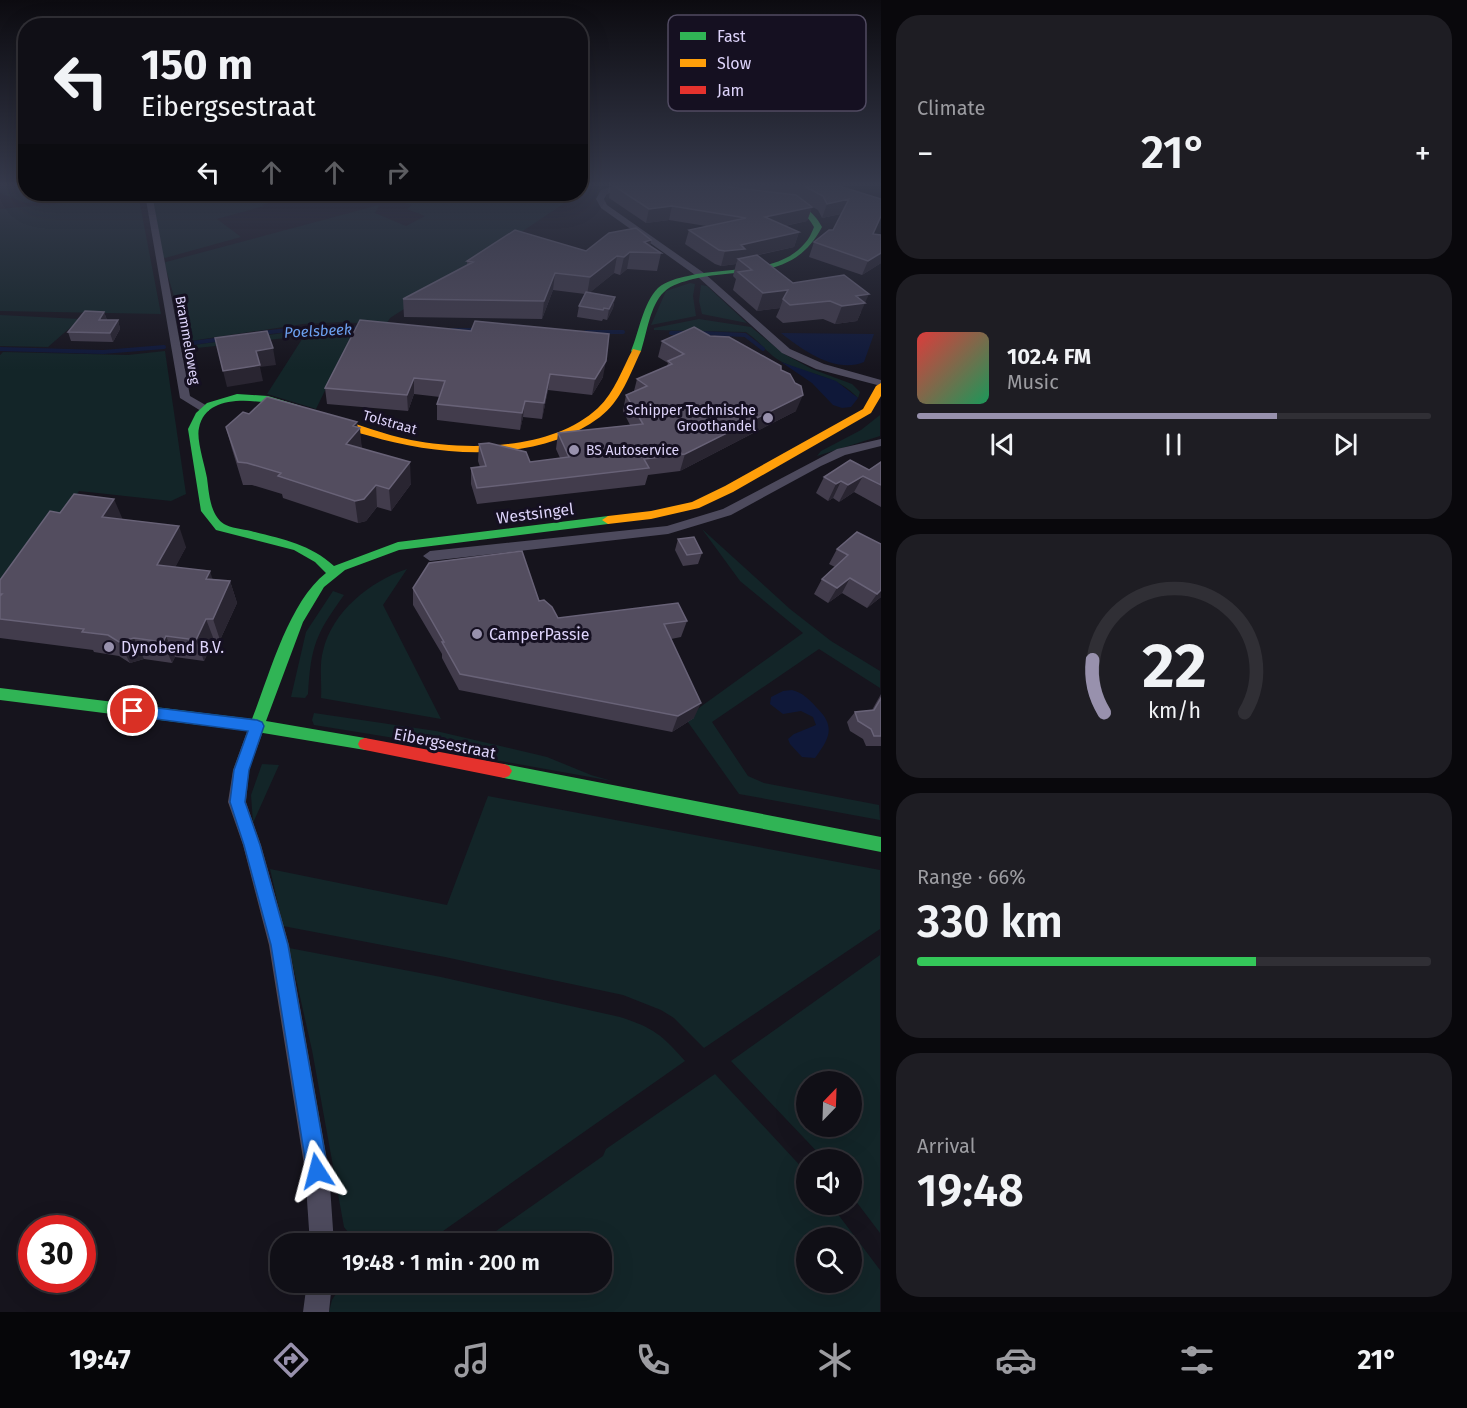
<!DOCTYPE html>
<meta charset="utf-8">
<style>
:root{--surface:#100f16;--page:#1e1d23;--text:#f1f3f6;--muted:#9c9ca1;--line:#302f35;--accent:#9891ad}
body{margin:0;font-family:"Fira Sans",sans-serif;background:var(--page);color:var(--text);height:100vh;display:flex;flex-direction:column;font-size:22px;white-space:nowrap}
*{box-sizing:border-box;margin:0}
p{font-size:20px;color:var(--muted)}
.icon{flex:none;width:33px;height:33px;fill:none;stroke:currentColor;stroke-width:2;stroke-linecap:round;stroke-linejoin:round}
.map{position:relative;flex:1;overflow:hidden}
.panel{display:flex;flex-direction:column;gap:15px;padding:15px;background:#09080c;width:586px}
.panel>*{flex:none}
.guide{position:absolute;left:18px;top:18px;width:570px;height:183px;border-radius:24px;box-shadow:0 6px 24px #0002,0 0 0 2px var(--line);background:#100f16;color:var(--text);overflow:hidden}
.needle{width:39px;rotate:23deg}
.controls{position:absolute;left:796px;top:1071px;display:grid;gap:12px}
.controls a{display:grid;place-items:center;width:66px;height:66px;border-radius:50%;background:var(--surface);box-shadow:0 6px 24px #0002,0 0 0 2px var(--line);font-size:30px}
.speed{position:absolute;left:18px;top:1215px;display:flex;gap:12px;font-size:30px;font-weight:700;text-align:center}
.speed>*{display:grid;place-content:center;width:78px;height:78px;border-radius:50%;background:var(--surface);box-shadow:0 6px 24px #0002,0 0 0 2px var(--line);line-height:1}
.speed .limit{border:9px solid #d22;background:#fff;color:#111}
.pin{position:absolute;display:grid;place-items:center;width:51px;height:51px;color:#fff;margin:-26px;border:3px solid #fff;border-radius:50%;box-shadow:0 2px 6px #0007}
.me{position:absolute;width:66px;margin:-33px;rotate:351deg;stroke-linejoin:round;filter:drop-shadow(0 0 4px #0008)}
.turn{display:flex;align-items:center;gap:21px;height:126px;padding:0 24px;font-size:27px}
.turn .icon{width:78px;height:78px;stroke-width:2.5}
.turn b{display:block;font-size:42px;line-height:51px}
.lanes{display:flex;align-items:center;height:57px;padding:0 24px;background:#0003;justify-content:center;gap:30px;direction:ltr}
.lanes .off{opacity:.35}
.big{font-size:45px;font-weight:600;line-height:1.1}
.panel .tile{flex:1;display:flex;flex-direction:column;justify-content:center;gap:9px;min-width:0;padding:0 21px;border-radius:24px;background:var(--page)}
.panel .dial{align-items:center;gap:0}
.dial svg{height:156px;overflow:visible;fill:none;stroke:var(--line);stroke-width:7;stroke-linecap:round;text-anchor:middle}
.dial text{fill:var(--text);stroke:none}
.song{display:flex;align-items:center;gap:18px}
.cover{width:72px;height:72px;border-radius:9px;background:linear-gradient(135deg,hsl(0 70% 55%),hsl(150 70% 35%))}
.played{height:6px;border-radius:3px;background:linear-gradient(90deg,var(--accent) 70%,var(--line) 70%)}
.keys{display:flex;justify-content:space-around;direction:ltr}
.heat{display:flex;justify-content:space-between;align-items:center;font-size:33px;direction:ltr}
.charge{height:9px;border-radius:4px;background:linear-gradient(90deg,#34c759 66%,var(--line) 0)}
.trip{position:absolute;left:270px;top:1233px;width:342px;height:60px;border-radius:24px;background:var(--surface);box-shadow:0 6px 24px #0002,0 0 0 2px var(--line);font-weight:600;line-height:60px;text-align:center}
.menu{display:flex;height:96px;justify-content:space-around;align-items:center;background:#060609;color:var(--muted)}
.menu .icon{width:42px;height:42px}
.menu .current{color:var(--accent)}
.menu b{font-size:27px;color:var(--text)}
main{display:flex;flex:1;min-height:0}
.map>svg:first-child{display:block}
.green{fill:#132528;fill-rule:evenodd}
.water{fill:#0f1839}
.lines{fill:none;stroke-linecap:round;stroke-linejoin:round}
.stream{stroke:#0f1839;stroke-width:4}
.street{fill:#4d4a5d;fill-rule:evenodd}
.fast{fill:#30b455;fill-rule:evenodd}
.slow{fill:#ff9f0a;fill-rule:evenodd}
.jam{fill:#e5322d;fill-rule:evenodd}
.wall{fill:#423c4c}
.shaded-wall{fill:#292531}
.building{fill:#534d5f;stroke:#686277;stroke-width:1.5}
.route{fill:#1a73e8;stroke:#114b97;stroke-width:1.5}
.poi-dot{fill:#9891ad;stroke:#151021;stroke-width:2}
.labels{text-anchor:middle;stroke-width:6;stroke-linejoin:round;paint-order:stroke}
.far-street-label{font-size:14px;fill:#ded4fb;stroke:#151021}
.far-poi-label{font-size:14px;fill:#ded4fb;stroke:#151021;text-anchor:end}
.far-water-label{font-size:15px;font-style:italic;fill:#6ca1f1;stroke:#151021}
.street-label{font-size:16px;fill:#ded4fb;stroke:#151021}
.poi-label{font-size:16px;fill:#ded4fb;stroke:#151021;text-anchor:start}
.key{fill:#151021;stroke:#514b62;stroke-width:1.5}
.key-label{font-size:16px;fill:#ded4fb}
</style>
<main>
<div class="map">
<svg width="881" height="1312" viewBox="0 0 881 1312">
<rect width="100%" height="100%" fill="#16141d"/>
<path class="green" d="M0 186H25L26 194H141L125 197 26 203 0 193Z
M151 194H297L262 205 264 206 217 219 241 237 165 258 163 257 151 205Z
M410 194H565L575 196 465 270 390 318 386 325 342 322 303 324 184 342 180 316 164 263 166 262 379 205 375 213 406 226 425 216 407 209 412 205 402 202 411 196 409 195Z
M139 199 161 314 0 311V209L97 200Z
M690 283 695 284 693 296 696 316 651 325 666 291Z
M701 285 707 286 747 323 702 314 699 301Z
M0 315 80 319 48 347 0 346Z
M699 319 751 327 784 354 812 369 852 384 860 392 858 398C838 375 807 375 782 362 767 354 760 341 746 332L654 330V328Z
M330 330 354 331 316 409 267 394 304 336 188 349 186 346 283 333Z
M165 351 186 494 171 501 79 491 0 607V355L3 352 128 355Z
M880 415V436L817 456 821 451 861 430Z
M702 529 790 609 831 641 880 671V688L819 649 712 722 748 776 764 783 879 805 880 820 739 794 685 718 803 633 740 581Z
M407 569 383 605 441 719 321 698C322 683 319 665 323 651 332 612 370 581 407 569Z
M333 591 344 595C316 634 311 645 308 694L305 698 291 697 306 632Z
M314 713 436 731 547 757 591 775 612 781 495 760 419 742 314 725 312 720Z
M262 764 279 765 253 823 251 795Z
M488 796 880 870V929L704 1048 674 1018 661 1010 623 995 445 957 283 926 270 869 447 905Z
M289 948 441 977 620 1017C654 1028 662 1035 685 1061L443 1231 406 1243 356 1242 344 1227 312 1050Z
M880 955V1233L852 1196V1160L824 1159 731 1061ZM807 1082H852V1126H807Z
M715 1074 807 1173V1204L831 1205 880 1270V1312H329L332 1300 343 1283 602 1282V1244L479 1243 603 1156 606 1149ZM807 1238H852V1282H807Z"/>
<path class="water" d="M781 333 874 334 864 362C836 374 802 350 781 333Z
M781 362 836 381 858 398 851 407 842 408 833 405 812 383Z
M792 690C803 693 809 699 816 707 836 726 830 738 815 758L802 757 790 744 788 739 794 734 816 725 813 717 801 711 783 714 770 704 771 697 783 691Z"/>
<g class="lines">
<path class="stream" d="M452 330H476
M586 332H623
M261 333 298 329 362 328
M671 333H688
M700 333 745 335 763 349
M185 344 222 339
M0 349 103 352 164 347"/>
<path class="street" d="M615 186H628L607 194 604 199 607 205 704 273 790 349 824 364 881 380V386L816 369 782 353 698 277 601 208 596 199 601 190Z
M145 194H152L190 396 209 407V411H201L180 398Z
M881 439V446L845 455 821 466 731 515 668 534 430 561 423 556 430 551 667 526 723 509 837 449Z
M257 719 263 721 265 726 249 770 246 802 261 845 289 945 329 1171 334 1244H310L305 1171 269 945 243 845 228 802 233 770 249 726 251 721Z
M307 1282H332L329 1312H303Z"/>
<path class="fast" d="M783 200C801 204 813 210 822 227 793 282 745 267 693 279 683 282 672 284 664 292 650 305 647 333 641 351L633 353 631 351C639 332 643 303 658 288 666 281 678 278 688 276 724 267 779 275 805 243 809 239 812 232 814 227 807 213 795 208 781 203Z
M237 394 268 396 301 406 296 409C269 402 207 388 199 428 196 439 205 466 207 478 209 493 210 515 224 524 230 528 243 529 251 531 282 539 310 544 334 566L398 542 608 516 614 520 608 524 399 550 345 570 324 587 303 622 266 721 365 738 370 740 372 744 370 748 365 750 257 732 0 700V688L252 719C270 674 288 603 326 573L315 562 294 550 216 530 201 511 188 429 196 413 207 403Z
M504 764 881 837V852L504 778 499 776 496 771 499 766Z"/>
<path class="slow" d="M633 349 641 351C630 374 621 401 600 417 537 464 441 457 370 436 356 432 337 429 327 420L332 417C359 424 384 435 411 440 468 451 553 450 598 408 615 392 622 369 633 349Z
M881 383V396L871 413 733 492 699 508 651 519 608 524 602 520 608 516 651 511 692 502 725 486 863 409 876 386Z"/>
<path class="jam" d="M365 738 504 764 509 766 512 771 509 776 504 778 365 750 360 748 358 744 360 740Z"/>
</g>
<path class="wall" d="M611 186H839L873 234 881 235V263L862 275 809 257 814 242 833 230 841 214 822 218 818 210 809 205 812 207 807 221 785 226 799 232 794 247 750 257 793 283 861 312 857 321 835 324 823 319 783 323 776 317 780 308 757 311 733 290 736 279 733 276 736 264 721 266 715 264 685 244 689 230 706 226 669 220 646 223 609 198Z
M651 240 650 246 661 253 657 271 627 269 620 275 614 273 589 293 615 297 613 308 607 320 603 319 602 321 577 317 579 306 585 294 553 290 542 319 404 317 403 299 467 265V261L586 251Z
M104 312 107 320H118L120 329 113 342 71 341 68 332Z
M360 320 603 377 592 395 548 390 542 419 523 417 520 430 437 420V404L440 397 414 394 408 411 327 404 325 388Z
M662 341 796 411 680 471 648 475 645 485 477 504 471 484V468L480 467 478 461 479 444 530 462 560 458 556 449 558 433 630 425 623 411 626 395 634 391 637 379 667 366 668 363 658 357Z
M249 414 358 428 362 449 411 484 391 511 377 507 366 521 358 523 283 498 282 494 252 485H243L232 449 226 427Z
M881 462V507L854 492 839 502 833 498 828 501 816 493 824 477 869 470Z
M123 520 186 547 175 567 213 579 230 581 237 603 220 640H214L204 661 175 657 172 663 144 659 130 663 119 656 94 652 93 650 0 638V580Z
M678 539 702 553 698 564 683 566 675 550Z
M881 544V597L867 608 842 593 828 603 814 594 822 579 835 567 829 564 837 549Z
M413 588 539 601 558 618 687 621 681 637 671 639 694 718 672 732 459 690 442 658V654L413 605Z
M881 694V746H866L863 739 850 731 847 722 855 712 872 710Z"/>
<path class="shaded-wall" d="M849 199 844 213 822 218 827 204Z
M672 206 669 220 646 223 649 209Z
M812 207 807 221 760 231 765 217Z
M799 232 794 247 738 259 736 264 721 266 725 251 741 245Z
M651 240 649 253 644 242Z
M630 252 627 269 620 275 624 257Z
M881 253V263L862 275 868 261Z
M617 256 614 273 587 295 590 277Z
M555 273 553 290 542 319 544 301Z
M788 290 783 299 780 308 757 311 763 293Z
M869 294 857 321 835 324 842 306 856 296Z
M615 297 613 308 607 320 609 309Z
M104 312 107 320H99Z
M118 320 120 329 113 342 110 333Z
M273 348 276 365 260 367 263 381 227 387 223 371 256 351Z
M606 361 603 377 592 395 595 379Z
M550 374 548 390 542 419 544 403Z
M414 378V394L408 411 407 395Z
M803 395 796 411 680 471 685 454Z
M525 401 523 417 520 430 522 413Z
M357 422 358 430 360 428 362 450 346 444 353 426Z
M410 462 411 484 391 511 389 489Z
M863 476 854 492 839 502 848 485Z
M841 481 833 498 828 501 836 484Z
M376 485 377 507 366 521 358 523 355 501Z
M114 499 123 520 102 517Z
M179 526 186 547 165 587 157 565Z
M210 571 217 593 206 579Z
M850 578 842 593 828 603 837 588Z
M230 581 237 603 220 640 213 619Z
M881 590V597L867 608 877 594Z
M206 619 214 640 204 661 196 640Z
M166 636 175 657 172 663 163 642Z
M134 638 144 659 130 663 119 642Z
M701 703 694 718 672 732 678 716Z"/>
<path class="building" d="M614 186H721L796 195 812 207 765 217 799 232 741 245 745 249 725 251 719 250 689 230 746 218 672 206 649 209Z
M804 186H839L881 199V216L873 234 881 235V253L868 261 814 242 829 230H833L849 199 827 204 823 196Z
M636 228 651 240 644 242 661 253 630 252 624 257 617 256 590 277 555 273 544 301 403 299 473 262 467 261 515 230 586 251 609 233Z
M757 255 793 283 844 275 869 294 856 296 865 303 842 306 830 301 790 305 783 299 788 290 763 293 738 272 752 270 738 259Z
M586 292 615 297 609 309 604 308 603 310 579 306Z
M85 311 104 312 99 320H118L110 333 68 332Z
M360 320 471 331 475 321 609 334 606 361 595 379 550 374 544 403 525 401 522 413 437 404 445 381 414 378 407 395 325 388Z
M694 327 710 336 729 337 781 366V370L790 374 795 383 801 386 803 395 685 454 644 459 649 468 477 488 471 468 486 466 479 444 489 443 526 452 530 462 569 457 558 433 643 424 626 395 647 386 637 379 672 364 668 361 684 354 662 341Z
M267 331 273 348 256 351 260 365 223 371 215 338Z
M267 397 357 422 353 426 360 428 346 444 410 462 389 489 376 485 364 499 355 501 278 476 281 473 247 463 238 462 226 427 243 412 249 414Z
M850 460 869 470 881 462V485L863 476 848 485 841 481 836 484 824 477Z
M74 494 114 499 102 517 179 526 157 565 210 571 206 579 230 581 213 619H206L196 640 166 636 163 642 134 638 119 642 108 635 82 632 84 629 0 619V596L2 594H0V580L50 511 60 513Z
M857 532 881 544V590L877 594 850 578 837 588 822 579 848 555 837 549Z
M694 537 702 553 687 555 678 539Z
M522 551 539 601 544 600 552 607 558 618 678 603 687 621 664 624 701 703 678 716 460 674 442 642H444L413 588 429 563Z
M881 698V736H874L871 729 858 721 855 712 874 710Z"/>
<linearGradient id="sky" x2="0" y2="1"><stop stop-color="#0c0b10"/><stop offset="0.5" stop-color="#363a4c"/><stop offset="1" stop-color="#363a4c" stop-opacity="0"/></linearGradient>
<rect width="881" height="370" fill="url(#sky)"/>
<path class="route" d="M133 705 257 720 262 722 264 726 249 770 245 802 260 845 288 945 328 1171 325 1179 317 1182 310 1179 307 1171 271 945 244 845 230 802 234 770 248 731 133 716 127 715 125 711 127 706Z"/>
<g class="poi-dot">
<circle cx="768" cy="418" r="6"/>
<circle cx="574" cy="450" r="6"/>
<circle cx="477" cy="634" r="6"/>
<circle cx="109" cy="647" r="6"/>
</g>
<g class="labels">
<g class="far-street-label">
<text transform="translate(188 340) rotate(80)" y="5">Brammeloweg</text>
<text transform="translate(390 422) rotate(16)" y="5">Tolstraat</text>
</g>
<g class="far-poi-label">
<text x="756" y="415">Schipper Technische<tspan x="756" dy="16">Groothandel</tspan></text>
<text x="586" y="455" text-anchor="start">BS Autoservice</text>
</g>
<g class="far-water-label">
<text transform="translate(318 331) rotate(-3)" y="5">Poelsbeek</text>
</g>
<g class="street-label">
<text transform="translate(535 513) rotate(-7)" y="6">Westsingel</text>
<text transform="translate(445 743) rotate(11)" y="6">Eibergsestraat</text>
</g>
<g class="poi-label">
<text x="489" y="640">CamperPassie</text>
<text x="121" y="653">Dynobend B.V.</text>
</g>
</g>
<rect x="668" y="15" width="198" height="96" rx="9" class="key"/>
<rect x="680" y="32" width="26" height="8" fill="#30b455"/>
<rect x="680" y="59" width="26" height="8" fill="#ff9f0a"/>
<rect x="680" y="86" width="26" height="8" fill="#e5322d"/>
<g class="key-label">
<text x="717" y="42">Fast</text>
<text x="717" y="69">Slow</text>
<text x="717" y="96">Jam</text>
</g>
</svg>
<div class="controls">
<a><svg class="needle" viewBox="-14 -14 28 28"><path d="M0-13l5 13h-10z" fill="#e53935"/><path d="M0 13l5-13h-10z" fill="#9c9ca1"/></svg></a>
<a><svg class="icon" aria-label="sound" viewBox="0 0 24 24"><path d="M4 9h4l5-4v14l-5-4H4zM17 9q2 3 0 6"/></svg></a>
<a><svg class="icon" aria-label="search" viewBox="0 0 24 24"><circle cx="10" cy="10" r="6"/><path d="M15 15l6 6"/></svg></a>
</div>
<div class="speed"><div class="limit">30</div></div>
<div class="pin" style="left:133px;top:711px;background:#d93025"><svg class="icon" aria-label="arrive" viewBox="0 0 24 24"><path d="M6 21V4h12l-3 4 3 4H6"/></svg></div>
<svg class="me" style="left:317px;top:1171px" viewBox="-20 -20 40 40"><path d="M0-17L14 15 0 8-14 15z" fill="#1a73e8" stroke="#fff" stroke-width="4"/></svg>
<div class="trip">19:48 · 1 min · 200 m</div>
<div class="guide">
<div class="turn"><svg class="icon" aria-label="left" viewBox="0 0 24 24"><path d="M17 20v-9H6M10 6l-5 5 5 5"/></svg><div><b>150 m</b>Eibergsestraat</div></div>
<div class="lanes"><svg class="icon" aria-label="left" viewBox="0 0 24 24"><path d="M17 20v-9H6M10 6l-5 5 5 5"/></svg><svg class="icon off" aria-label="ahead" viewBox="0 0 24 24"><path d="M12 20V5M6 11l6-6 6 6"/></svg><svg class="icon off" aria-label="ahead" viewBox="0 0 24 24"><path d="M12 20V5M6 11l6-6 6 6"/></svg><svg class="icon off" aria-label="right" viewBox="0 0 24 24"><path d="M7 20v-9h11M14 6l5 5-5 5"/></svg></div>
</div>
</div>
<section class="panel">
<div class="tile"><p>Climate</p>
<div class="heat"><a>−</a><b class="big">21°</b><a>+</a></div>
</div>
<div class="tile">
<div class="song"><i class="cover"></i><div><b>102.4 FM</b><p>Music</p></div></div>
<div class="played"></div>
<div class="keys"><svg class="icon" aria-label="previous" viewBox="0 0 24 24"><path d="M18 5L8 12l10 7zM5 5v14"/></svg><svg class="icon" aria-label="pause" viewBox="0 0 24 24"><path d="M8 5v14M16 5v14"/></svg><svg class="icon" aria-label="next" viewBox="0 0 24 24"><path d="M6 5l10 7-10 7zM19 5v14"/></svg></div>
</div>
<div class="tile dial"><svg viewBox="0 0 100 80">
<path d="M14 69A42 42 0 1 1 86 69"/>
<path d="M14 69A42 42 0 0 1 8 42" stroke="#9891ad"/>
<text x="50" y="56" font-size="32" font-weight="700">22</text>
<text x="50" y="72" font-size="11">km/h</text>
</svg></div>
<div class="tile"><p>Range · 66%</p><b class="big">330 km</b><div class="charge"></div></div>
<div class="tile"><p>Arrival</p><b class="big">19:48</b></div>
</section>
</main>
<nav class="menu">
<b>19:47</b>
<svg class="icon current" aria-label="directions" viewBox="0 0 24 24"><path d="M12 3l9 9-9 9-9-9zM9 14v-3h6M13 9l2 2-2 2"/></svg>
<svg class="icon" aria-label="music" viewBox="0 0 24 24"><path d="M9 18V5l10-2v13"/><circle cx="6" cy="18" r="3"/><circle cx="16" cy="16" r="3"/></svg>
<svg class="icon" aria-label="phone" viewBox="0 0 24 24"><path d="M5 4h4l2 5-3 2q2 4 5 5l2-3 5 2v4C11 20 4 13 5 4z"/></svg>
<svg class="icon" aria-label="climate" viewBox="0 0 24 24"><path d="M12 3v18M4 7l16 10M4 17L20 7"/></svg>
<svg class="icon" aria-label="car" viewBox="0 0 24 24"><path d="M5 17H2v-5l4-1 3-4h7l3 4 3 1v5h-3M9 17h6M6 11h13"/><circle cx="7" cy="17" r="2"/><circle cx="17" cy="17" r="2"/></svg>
<svg class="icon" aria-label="filters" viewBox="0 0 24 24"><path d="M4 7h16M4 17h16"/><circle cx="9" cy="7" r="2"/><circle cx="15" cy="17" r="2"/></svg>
<b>21°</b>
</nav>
